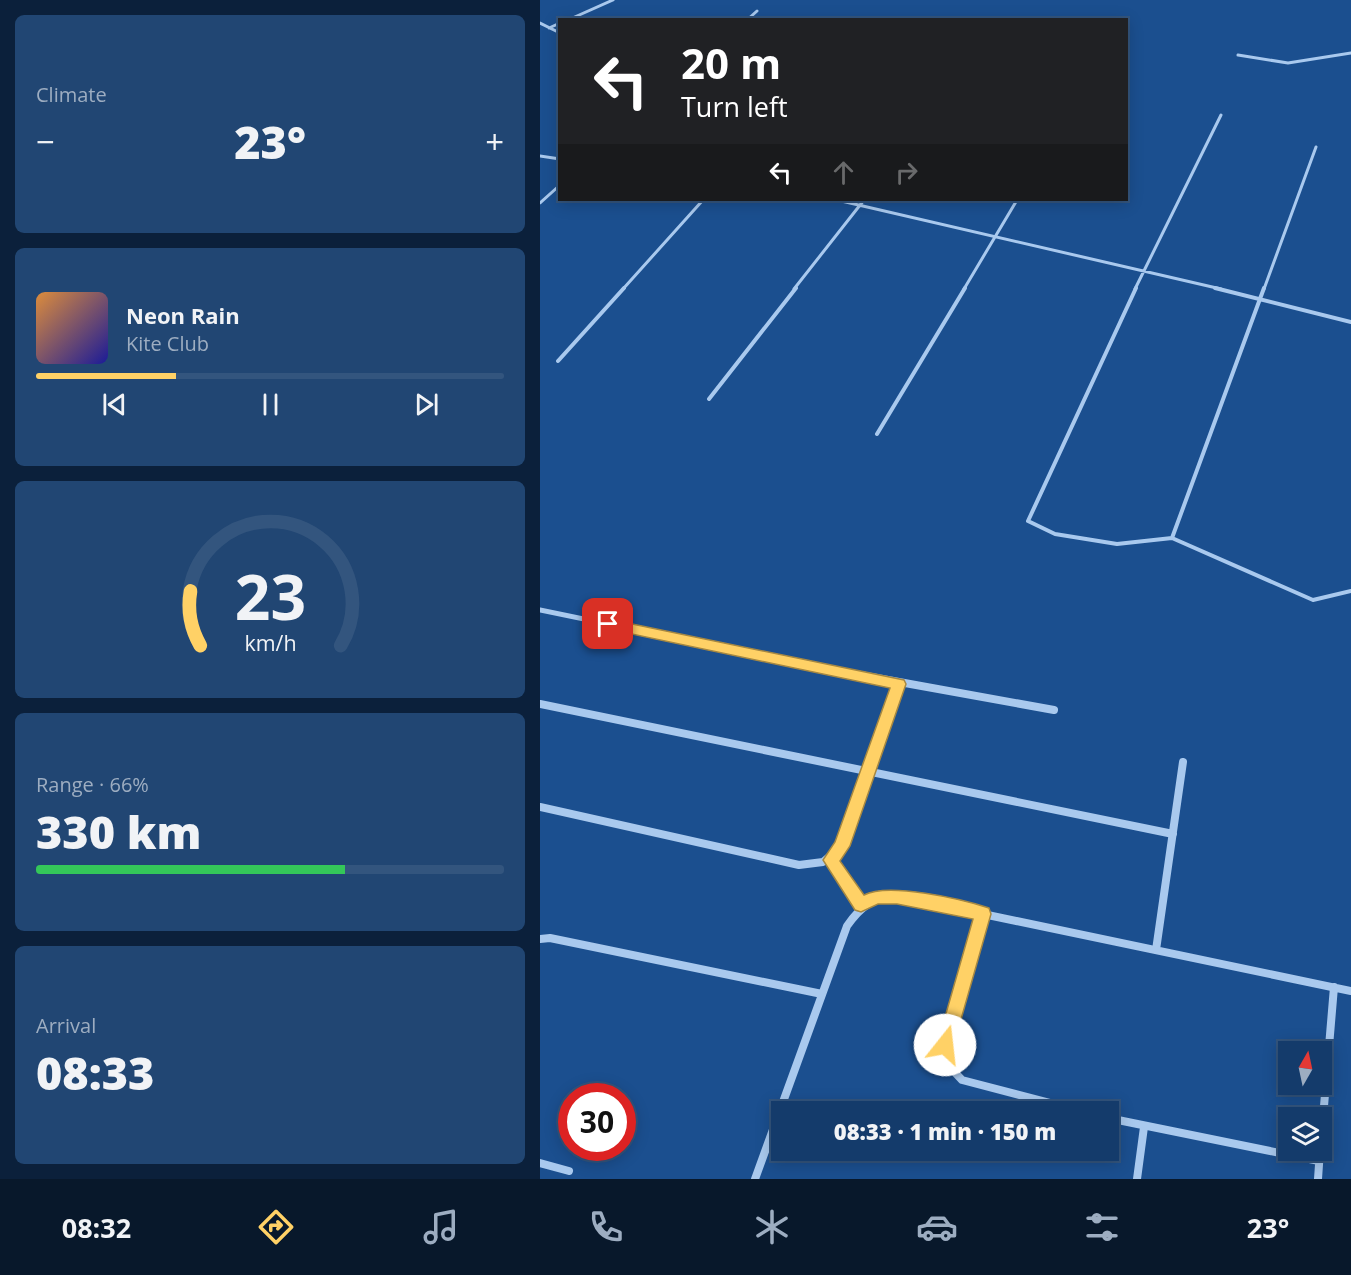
<!DOCTYPE html>
<meta charset="utf-8">
<style>
:root{--surface:#143b6b;--page:#214673;--text:#f1f3f6;--muted:#9dadc1;--line:#33557e;--accent:#ffd166}
body{margin:0;font-family:"Open Sans",sans-serif;background:var(--page);color:var(--text);height:100vh;display:flex;flex-direction:column;font-size:22px;white-space:nowrap}
*{box-sizing:border-box;margin:0}
p{font-size:20px;color:var(--muted)}
.icon{flex:none;width:33px;height:33px;fill:none;stroke:currentColor;stroke-width:2;stroke-linecap:round;stroke-linejoin:round}
.map{position:relative;flex:1;overflow:hidden}
.sheet{display:flex;flex-direction:column;gap:15px;padding:15px;background:#0b203b;width:540px}
.sheet>*{flex:none}
.banner{position:absolute;left:18px;top:18px;width:570px;height:183px;border-radius:0px;box-shadow:0 3px 15px #0003,0 0 0 2px var(--line);background:#202124;color:#fff;overflow:hidden}
.needle{width:39px;rotate:9deg}
.fabs{position:absolute;left:738px;top:1041px;display:grid;gap:12px}
.fabs a{display:grid;place-items:center;width:54px;height:54px;border-radius:0px;background:var(--surface);box-shadow:0 3px 15px #0003,0 0 0 2px var(--line);font-size:30px}
.speed{position:absolute;left:18px;top:1083px;display:flex;gap:12px;font-size:30px;font-weight:700;text-align:center}
.speed>*{display:grid;place-content:center;width:78px;height:78px;border-radius:50%;background:var(--surface);box-shadow:0 3px 15px #0003,0 0 0 2px var(--line);line-height:1}
.speed .limit{border:9px solid #d22;background:#fff;color:#111}
.pin{position:absolute;display:grid;place-items:center;width:51px;height:51px;color:#fff;margin:-26px;border-radius:12px;box-shadow:0 3px 9px #0006}
.me{position:absolute;width:66px;margin:-33px;rotate:16deg;stroke-linejoin:round;filter:drop-shadow(0 0 4px #0008)}
.turn{display:flex;align-items:center;gap:21px;height:126px;padding:0 24px;font-size:27px}
.turn .icon{width:78px;height:78px;stroke-width:2.5}
.turn b{display:block;font-size:42px;line-height:51px}
.lanes{display:flex;align-items:center;height:57px;padding:0 24px;background:#0003;justify-content:center;gap:30px;direction:ltr}
.lanes .off{opacity:.35}
.big{font-size:45px;font-weight:800;line-height:1.1}
.sheet .widget{flex:1;display:flex;flex-direction:column;justify-content:center;gap:9px;min-width:0;padding:0 21px;border-radius:9px;background:var(--page)}
.sheet .dial{align-items:center;gap:0}
.dial svg{height:156px;overflow:visible;fill:none;stroke:var(--line);stroke-width:7;stroke-linecap:round;text-anchor:middle}
.dial text{fill:var(--text);stroke:none}
.song{display:flex;align-items:center;gap:18px}
.cover{width:72px;height:72px;border-radius:9px;background:linear-gradient(135deg,hsl(30 70% 55%),hsl(240 70% 35%))}
.played{height:6px;border-radius:3px;background:linear-gradient(90deg,var(--accent) 30%,var(--line) 30%)}
.keys{display:flex;justify-content:space-around;direction:ltr}
.heat{display:flex;justify-content:space-between;align-items:center;font-size:33px;direction:ltr}
.charge{height:9px;border-radius:4px;background:linear-gradient(90deg,#34c759 66%,var(--line) 0)}
.trip{position:absolute;left:231px;top:1101px;width:348px;height:60px;border-radius:0px;background:var(--surface);box-shadow:0 3px 15px #0003,0 0 0 2px var(--line);font-weight:800;line-height:60px;text-align:center}
.menu{display:flex;height:96px;justify-content:space-around;align-items:center;background:#08182b;color:var(--muted)}
.menu .icon{width:42px;height:42px}
.menu .selected{color:var(--accent)}
.menu b{font-size:27px;color:var(--text)}
main{display:flex;flex:1;min-height:0}
.map>svg:first-child{display:block}
.lines{fill:none;stroke-linecap:round;stroke-linejoin:round}
.lane-far1{stroke:#a9c9ee;stroke-width:3}
.lane{stroke:#a9c9ee;stroke-width:4}
.street-far1{stroke:#a9c9ee;stroke-width:5}
.street{stroke:#a9c9ee;stroke-width:8}
.route{fill:#ffd166;stroke:#a68842;stroke-width:1.5}
</style>
<main>
<section class="sheet">
<div class="widget"><p>Climate</p>
<div class="heat"><a>−</a><b class="big">23°</b><a>+</a></div>
</div>
<div class="widget">
<div class="song"><i class="cover"></i><div><b>Neon Rain</b><p>Kite Club</p></div></div>
<div class="played"></div>
<div class="keys"><svg class="icon" aria-label="previous" viewBox="0 0 24 24"><path d="M18 5L8 12l10 7zM5 5v14"/></svg><svg class="icon" aria-label="pause" viewBox="0 0 24 24"><path d="M8 5v14M16 5v14"/></svg><svg class="icon" aria-label="next" viewBox="0 0 24 24"><path d="M6 5l10 7-10 7zM19 5v14"/></svg></div>
</div>
<div class="widget dial"><svg viewBox="0 0 100 80">
<path d="M14 69A42 42 0 1 1 86 69"/>
<path d="M14 69A42 42 0 0 1 9 41" stroke="#ffd166"/>
<text x="50" y="56" font-size="32" font-weight="700">23</text>
<text x="50" y="72" font-size="11">km/h</text>
</svg></div>
<div class="widget"><p>Range · 66%</p><b class="big">330 km</b><div class="charge"></div></div>
<div class="widget"><p>Arrival</p><b class="big">08:33</b></div>
</section>
<div class="map">
<svg width="811" height="1179" viewBox="0 0 811 1179">
<rect width="100%" height="100%" fill="#1b4f8f"/>
<g class="lines">
<path class="lane-far1" d="M28 20 73 0
M207 20 217 11
M0 23 20 33
M9 28 20 23
M698 55 748 63 811 53
M0 156 20 159
M297 200 681 289
M0 203 20 185
M83 289 163 200
M254 289 324 200
M424 289 477 200
M595 289 681 115
M724 289 776 147"/>
<path class="lane" d="M596 288 488 521 515 534 577 544 632 538 773 600 811 591
M675 288 811 322
M18 361 84 288
M169 399 256 288
M337 434 425 288
M632 538 724 288"/>
<path class="street-far1" d="M0 610 300 672"/>
<path class="street" d="M293 670 514 710
M0 704 633 834
M0 807 259 865 283 862 302 846 358 684
M291 860 321 905
M443 914 405 1045 408 1065 422 1080 545 1112
M0 939 10 938 282 994
M616 950 643 762
M568 1118 779 1161
M782 1130 794 987
M0 1163 29 1171
M215 1179 307 926C321 906 332 898 357 896L811 991
M597 1179 604 1127
M778 1179 780 1150"/>
</g>
<path class="route" d="M68 619 364 680 366 684 310 846 300 861 324 895C348 882 422 899 449 908L451 914 412 1051 405 1053 399 1051 397 1045 433 919 357 904H338L321 912 315 910 283 860 295 842 350 688 63 628V620Z"/>
</svg>
<div class="fabs">
<a><svg class="needle" viewBox="-14 -14 28 28"><path d="M0-13l5 13h-10z" fill="#e53935"/><path d="M0 13l5-13h-10z" fill="#9dadc1"/></svg></a>
<a><svg class="icon" aria-label="layers" viewBox="0 0 24 24"><path d="M12 4l9 5-9 5-9-5zM3 14l9 5 9-5"/></svg></a>
</div>
<div class="speed"><div class="limit">30</div></div>
<div class="pin" style="left:68px;top:624px;background:#d93025"><svg class="icon" aria-label="arrive" viewBox="0 0 24 24"><path d="M6 21V4h12l-3 4 3 4H6"/></svg></div>
<svg class="me" style="left:405px;top:1045px" viewBox="-20 -20 40 40"><circle r="19" fill="#fff"/><path d="M0-13L10 11 0 6-10 11z" fill="#ffd166"/></svg>
<div class="trip">08:33 · 1 min · 150 m</div>
<div class="banner">
<div class="turn"><svg class="icon" aria-label="left" viewBox="0 0 24 24"><path d="M17 20v-9H6M10 6l-5 5 5 5"/></svg><div><b>20 m</b>Turn left</div></div>
<div class="lanes"><svg class="icon" aria-label="left" viewBox="0 0 24 24"><path d="M17 20v-9H6M10 6l-5 5 5 5"/></svg><svg class="icon off" aria-label="ahead" viewBox="0 0 24 24"><path d="M12 20V5M6 11l6-6 6 6"/></svg><svg class="icon off" aria-label="right" viewBox="0 0 24 24"><path d="M7 20v-9h11M14 6l5 5-5 5"/></svg></div>
</div>
</div>
</main>
<nav class="menu">
<b>08:32</b>
<svg class="icon selected" aria-label="directions" viewBox="0 0 24 24"><path d="M12 3l9 9-9 9-9-9zM9 14v-3h6M13 9l2 2-2 2"/></svg>
<svg class="icon" aria-label="music" viewBox="0 0 24 24"><path d="M9 18V5l10-2v13"/><circle cx="6" cy="18" r="3"/><circle cx="16" cy="16" r="3"/></svg>
<svg class="icon" aria-label="phone" viewBox="0 0 24 24"><path d="M5 4h4l2 5-3 2q2 4 5 5l2-3 5 2v4C11 20 4 13 5 4z"/></svg>
<svg class="icon" aria-label="climate" viewBox="0 0 24 24"><path d="M12 3v18M4 7l16 10M4 17L20 7"/></svg>
<svg class="icon" aria-label="car" viewBox="0 0 24 24"><path d="M5 17H2v-5l4-1 3-4h7l3 4 3 1v5h-3M9 17h6M6 11h13"/><circle cx="7" cy="17" r="2"/><circle cx="17" cy="17" r="2"/></svg>
<svg class="icon" aria-label="filters" viewBox="0 0 24 24"><path d="M4 7h16M4 17h16"/><circle cx="9" cy="7" r="2"/><circle cx="15" cy="17" r="2"/></svg>
<b>23°</b>
</nav>
